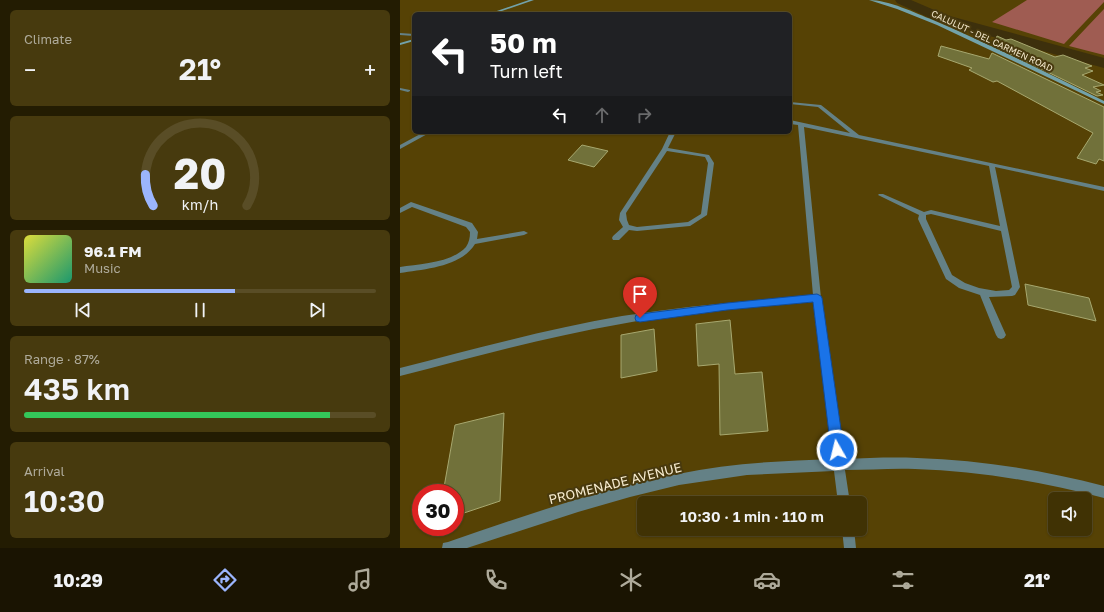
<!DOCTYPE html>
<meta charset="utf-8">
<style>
:root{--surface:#403204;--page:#473a0e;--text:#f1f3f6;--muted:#aeaa9a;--line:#594d26;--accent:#9bb5fd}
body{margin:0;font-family:"Golos Text",sans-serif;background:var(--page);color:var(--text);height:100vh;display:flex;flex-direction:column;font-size:15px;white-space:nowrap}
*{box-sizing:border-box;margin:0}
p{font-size:13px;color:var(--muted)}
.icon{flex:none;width:22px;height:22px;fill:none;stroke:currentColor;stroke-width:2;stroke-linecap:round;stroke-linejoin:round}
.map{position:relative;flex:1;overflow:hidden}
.drawer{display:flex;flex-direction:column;gap:10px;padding:10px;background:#231c02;width:400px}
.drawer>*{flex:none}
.banner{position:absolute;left:12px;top:12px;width:380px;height:122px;border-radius:6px;box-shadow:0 1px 3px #0004,0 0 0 1px var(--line);background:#202124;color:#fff;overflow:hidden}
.tools{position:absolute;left:648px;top:492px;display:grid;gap:8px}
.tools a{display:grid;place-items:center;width:44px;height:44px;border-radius:6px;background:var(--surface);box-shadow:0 1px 3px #0004,0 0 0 1px var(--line);font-size:20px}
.speed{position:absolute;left:12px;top:484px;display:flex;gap:8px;font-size:20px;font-weight:700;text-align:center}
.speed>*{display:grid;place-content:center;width:52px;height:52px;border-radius:50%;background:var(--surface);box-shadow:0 1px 3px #0004,0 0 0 1px var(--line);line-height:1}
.speed .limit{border:6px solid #d22;background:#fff;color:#111}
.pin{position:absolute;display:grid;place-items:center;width:34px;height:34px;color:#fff;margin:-41px -17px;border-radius:50% 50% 50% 0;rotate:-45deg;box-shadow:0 0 4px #0007}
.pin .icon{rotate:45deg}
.me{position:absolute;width:44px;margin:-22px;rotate:352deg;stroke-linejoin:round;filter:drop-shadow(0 0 3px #0008)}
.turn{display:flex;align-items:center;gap:14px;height:84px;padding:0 12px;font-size:18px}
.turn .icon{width:52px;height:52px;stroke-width:2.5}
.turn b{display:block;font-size:28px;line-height:34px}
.lanes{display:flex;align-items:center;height:38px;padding:0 12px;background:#0003;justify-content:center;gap:20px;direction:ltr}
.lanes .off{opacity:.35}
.big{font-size:30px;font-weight:600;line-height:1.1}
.drawer .widget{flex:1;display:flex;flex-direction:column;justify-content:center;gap:6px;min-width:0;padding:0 14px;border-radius:6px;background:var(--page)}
.drawer .dial{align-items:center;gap:0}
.dial svg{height:104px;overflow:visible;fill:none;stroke:var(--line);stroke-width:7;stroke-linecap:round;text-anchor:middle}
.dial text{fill:var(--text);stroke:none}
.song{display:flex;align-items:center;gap:12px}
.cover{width:48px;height:48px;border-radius:6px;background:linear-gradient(135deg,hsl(60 70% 55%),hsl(160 70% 35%))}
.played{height:4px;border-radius:2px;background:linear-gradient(90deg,var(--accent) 60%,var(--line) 60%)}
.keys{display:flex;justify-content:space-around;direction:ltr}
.heat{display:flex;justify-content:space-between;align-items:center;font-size:22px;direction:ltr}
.charge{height:6px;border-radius:3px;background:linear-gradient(90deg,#34c759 87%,var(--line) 0)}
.trip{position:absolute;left:237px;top:496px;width:230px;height:40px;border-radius:6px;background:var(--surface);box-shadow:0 1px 3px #0004,0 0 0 1px var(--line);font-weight:600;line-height:40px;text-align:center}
.tabs{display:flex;height:64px;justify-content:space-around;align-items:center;background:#1a1402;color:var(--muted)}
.tabs .icon{width:28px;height:28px}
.tabs .active{color:var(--accent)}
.tabs b{font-size:18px;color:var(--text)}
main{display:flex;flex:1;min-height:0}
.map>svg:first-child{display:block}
.green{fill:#9f5c52}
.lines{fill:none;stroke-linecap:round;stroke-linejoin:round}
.river{fill:#3d300c;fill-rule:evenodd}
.building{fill:#71713a;stroke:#a7a86f}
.street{fill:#648186;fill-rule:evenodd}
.secondary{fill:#72a2aa;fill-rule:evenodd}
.route{fill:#1a73e8;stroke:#114b97}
.labels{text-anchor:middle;stroke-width:4;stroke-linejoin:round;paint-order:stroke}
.far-street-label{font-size:9px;fill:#f6ebcf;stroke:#48390e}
.near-street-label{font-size:13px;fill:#f6ebcf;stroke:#48390e}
</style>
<main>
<section class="drawer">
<div class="widget"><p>Climate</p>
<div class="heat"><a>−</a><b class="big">21°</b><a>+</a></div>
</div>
<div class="widget dial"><svg viewBox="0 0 100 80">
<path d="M14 69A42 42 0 1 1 86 69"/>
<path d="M14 69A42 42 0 0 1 8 45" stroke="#9bb5fd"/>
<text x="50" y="56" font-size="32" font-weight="700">20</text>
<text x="50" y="72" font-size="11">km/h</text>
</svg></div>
<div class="widget">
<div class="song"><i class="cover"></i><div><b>96.1 FM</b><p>Music</p></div></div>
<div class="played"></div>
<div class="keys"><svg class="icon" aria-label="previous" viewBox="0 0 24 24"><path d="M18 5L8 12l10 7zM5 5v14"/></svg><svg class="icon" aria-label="pause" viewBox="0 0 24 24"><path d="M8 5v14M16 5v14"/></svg><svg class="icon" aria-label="next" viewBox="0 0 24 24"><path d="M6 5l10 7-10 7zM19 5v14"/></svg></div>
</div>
<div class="widget"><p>Range · 87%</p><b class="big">435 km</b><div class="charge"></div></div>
<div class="widget"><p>Arrival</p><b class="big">10:30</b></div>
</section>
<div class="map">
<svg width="704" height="548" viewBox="0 0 704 548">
<rect width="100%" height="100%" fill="#564205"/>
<path class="green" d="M627 0H704V2L664 44 592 22Z
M704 9V55L669 46Z"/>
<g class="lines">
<path class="river" d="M495 0H511L546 15 704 58V68L536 21 497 3Z"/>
</g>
<path class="building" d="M597 36 606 40 611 39 655 57 663 55 692 66 685 68 693 71 682 75 704 85 693 87 701 91 696 92 703 95 697 96 594 46Z
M541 46 589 59 592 53 704 107V161L699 159 696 164 677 158 693 133 597 81 593 82 569 70 572 68 538 56Z
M182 145 208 151 194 167 168 160Z
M625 284 689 298 696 321 628 305Z
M330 320 335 374 362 372 368 431 320 435 319 364 298 366 296 324Z
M254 329 257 371 221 378V335Z
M104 413 100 501 55 516V493H43L55 425Z"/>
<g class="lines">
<path class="street" d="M0 33 14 34V36L0 35Z
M0 88 10 90V91L8 92 0 90Z
M390 102 421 105 459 135 704 187V191L595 167 620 287 615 295 612 296 589 297 606 335 604 338 601 339 598 338 596 335 580 295 559 288 546 279 518 219 519 215 478 195 479 194H483L524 212 531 210 600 226 589 166 404 127 421 298 444 459C468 458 493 457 517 458 580 460 643 470 704 486V498C643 482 579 471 515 469 492 468 469 470 445 470L450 503H438L434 471 347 475 279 485 230 497 178 512 67 548H42L43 543 48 542C124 516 200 489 278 474 329 463 381 461 433 459L413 302C349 308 284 312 221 324 146 337 73 357 0 376V368C74 349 147 329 222 316 285 306 349 301 413 295L398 125 390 124V120L450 133 418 107 390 104ZM531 214 601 231 612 287 609 290 596 291 579 288 565 283 552 275 526 219V215Z
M24 132H31L0 149V145Z
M270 132H276L268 148 309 155 314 163 307 215 290 226 237 231 229 230 219 240H213L212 238 213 236 223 227 219 220 220 213 262 149ZM267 151 305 157 308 163 301 214 288 222 237 227 229 225 227 220 226 213Z
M11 202 72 223 78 232 77 239 124 231 128 233 124 235 75 244C61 267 25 269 0 273V267C20 264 51 263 66 247 69 242 70 238 70 232L66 227 12 207 0 213V208Z
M442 529H454L456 548H444Z"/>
<path class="secondary" d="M129 0H134L93 14H88Z
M469 0C489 0 515 13 533 20 591 45 648 73 704 101V104L537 25 497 9Z
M14 39V41L0 45V43Z"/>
</g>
<path class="route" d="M417 294 421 296 422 298 444 450 442 454 437 456 433 454 431 450 413 302 327 310 240 322 236 321 235 318 236 315 240 314 327 303Z"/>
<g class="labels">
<g class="far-street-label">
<text transform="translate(592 41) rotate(25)" y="3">CALULUT - DEL CARMEN ROAD</text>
</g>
<g class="near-street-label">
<text transform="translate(215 483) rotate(-14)" y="5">PROMENADE AVENUE</text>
</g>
</g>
</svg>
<div class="tools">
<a><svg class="icon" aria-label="sound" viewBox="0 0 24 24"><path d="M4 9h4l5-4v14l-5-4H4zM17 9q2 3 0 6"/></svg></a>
</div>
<div class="speed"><div class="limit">30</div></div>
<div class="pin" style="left:240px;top:318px;background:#d93025"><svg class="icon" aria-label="arrive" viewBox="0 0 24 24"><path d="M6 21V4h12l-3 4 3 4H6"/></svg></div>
<svg class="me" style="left:437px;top:450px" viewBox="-20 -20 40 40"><circle r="17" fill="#1a73e8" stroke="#fff" stroke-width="3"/><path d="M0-11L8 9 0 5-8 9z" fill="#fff"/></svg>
<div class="trip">10:30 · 1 min · 110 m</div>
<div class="banner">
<div class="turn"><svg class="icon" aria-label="left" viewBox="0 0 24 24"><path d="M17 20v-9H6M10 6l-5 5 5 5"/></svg><div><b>50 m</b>Turn left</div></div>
<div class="lanes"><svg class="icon" aria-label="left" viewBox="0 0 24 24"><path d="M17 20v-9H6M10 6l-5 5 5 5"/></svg><svg class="icon off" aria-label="ahead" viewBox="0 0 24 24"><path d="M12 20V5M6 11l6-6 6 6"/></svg><svg class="icon off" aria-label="right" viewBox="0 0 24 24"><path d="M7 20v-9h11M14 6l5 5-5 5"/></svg></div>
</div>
</div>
</main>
<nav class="tabs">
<b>10:29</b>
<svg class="icon active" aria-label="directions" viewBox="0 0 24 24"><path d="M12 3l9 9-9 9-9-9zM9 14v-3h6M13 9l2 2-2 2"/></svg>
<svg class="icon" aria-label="music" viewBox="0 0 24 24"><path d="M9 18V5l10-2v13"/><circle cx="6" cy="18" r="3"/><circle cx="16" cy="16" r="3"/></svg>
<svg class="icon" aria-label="phone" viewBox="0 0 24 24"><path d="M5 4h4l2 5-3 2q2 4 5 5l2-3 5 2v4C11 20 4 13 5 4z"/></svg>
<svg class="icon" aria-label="climate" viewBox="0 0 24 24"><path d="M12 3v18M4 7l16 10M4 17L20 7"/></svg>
<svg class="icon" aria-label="car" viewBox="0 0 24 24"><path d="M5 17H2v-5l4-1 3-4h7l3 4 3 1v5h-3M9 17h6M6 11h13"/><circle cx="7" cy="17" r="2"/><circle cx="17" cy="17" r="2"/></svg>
<svg class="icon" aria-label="filters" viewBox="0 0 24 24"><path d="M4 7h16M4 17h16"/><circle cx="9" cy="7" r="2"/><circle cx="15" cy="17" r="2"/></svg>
<b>21°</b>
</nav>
